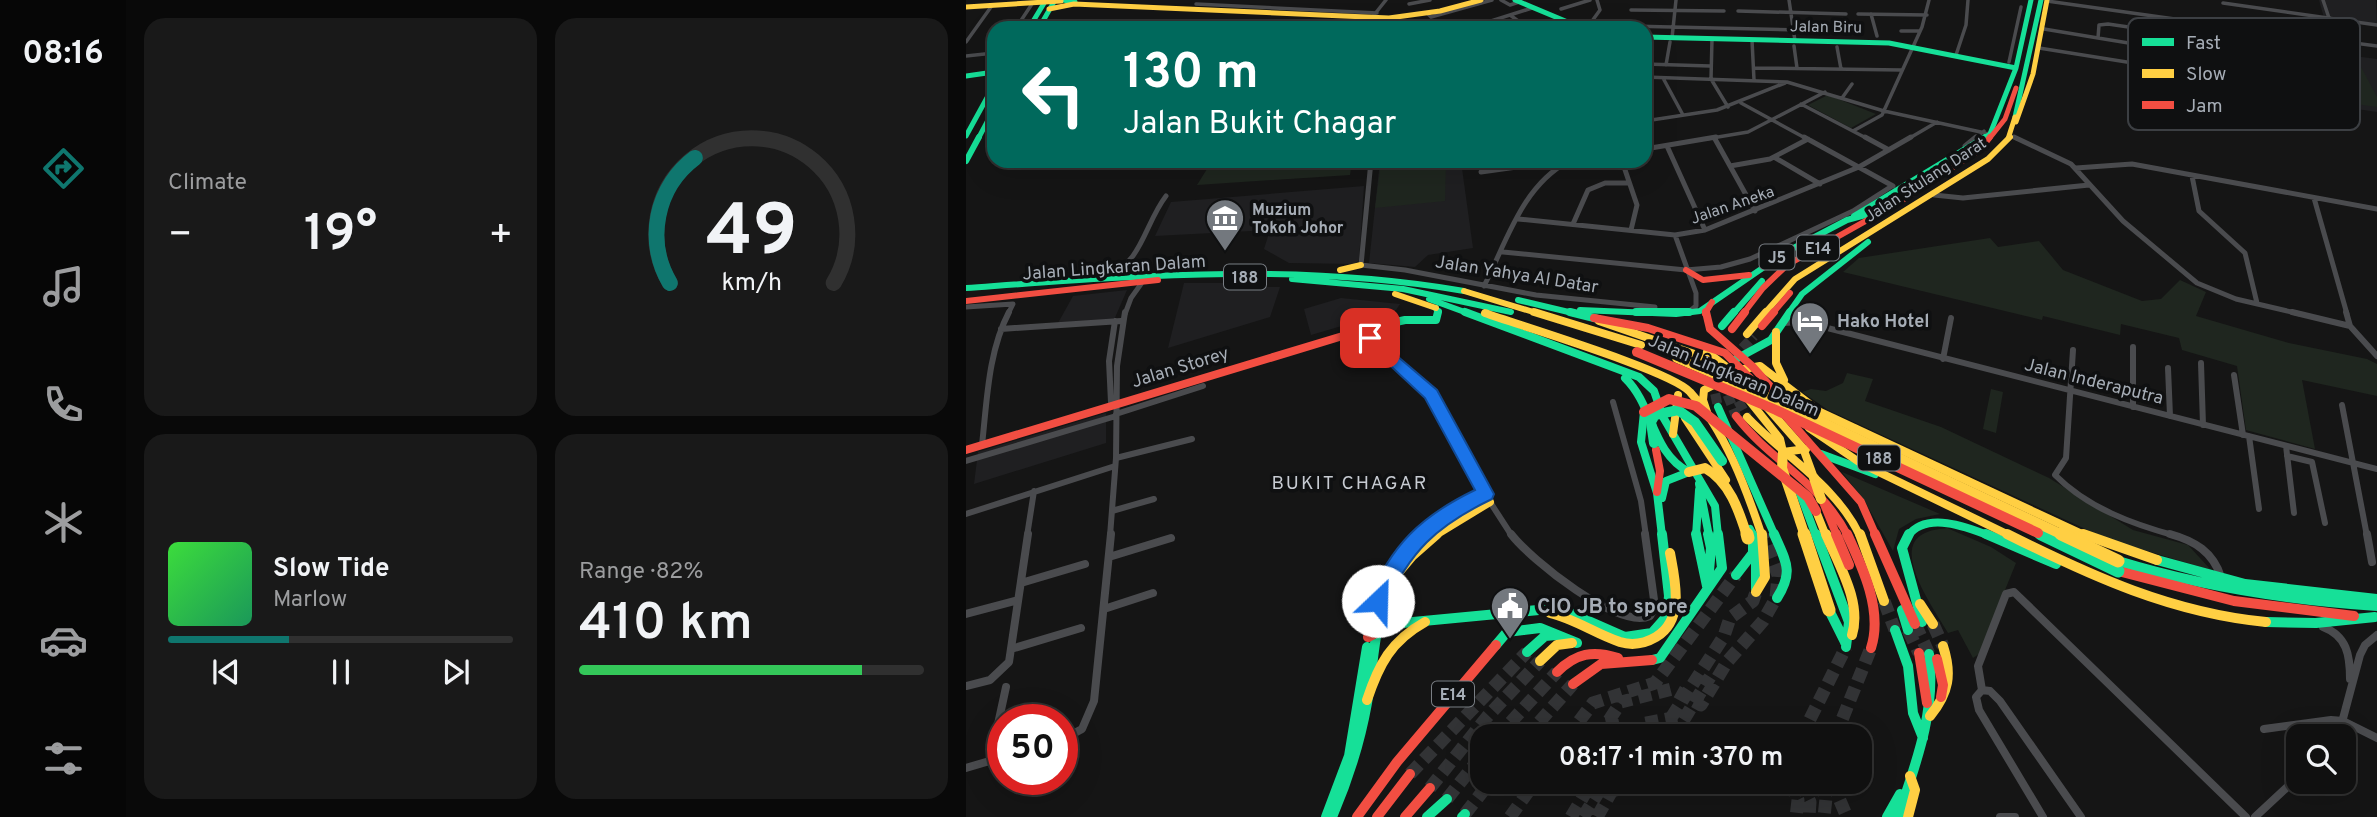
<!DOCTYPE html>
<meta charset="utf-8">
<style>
:root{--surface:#101010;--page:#191919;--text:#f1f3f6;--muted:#9c9d9f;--line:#303030;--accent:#0f766e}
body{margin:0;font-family:Overpass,sans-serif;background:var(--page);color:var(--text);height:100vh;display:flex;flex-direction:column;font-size:26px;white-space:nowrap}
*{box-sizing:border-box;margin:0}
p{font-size:23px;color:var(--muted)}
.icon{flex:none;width:38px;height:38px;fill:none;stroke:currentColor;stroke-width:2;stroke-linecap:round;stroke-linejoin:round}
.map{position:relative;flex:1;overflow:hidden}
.details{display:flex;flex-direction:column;gap:18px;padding:18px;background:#090909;width:840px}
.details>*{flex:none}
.guide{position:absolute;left:21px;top:21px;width:665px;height:147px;border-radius:21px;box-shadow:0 7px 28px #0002,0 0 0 2px var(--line);background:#00695c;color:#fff;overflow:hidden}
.controls{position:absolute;left:1320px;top:724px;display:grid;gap:14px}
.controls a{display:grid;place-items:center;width:70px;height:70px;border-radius:14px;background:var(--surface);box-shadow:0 7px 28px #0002,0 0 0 2px var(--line);font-size:35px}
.speed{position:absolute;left:21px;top:704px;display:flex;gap:14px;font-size:35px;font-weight:700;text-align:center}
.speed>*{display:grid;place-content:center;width:91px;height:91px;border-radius:50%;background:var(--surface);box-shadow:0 7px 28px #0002,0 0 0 2px var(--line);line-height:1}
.speed .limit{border:10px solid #d22;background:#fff;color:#111}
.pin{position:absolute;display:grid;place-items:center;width:60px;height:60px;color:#fff;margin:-30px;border-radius:14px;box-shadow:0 4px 10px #0006}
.me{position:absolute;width:77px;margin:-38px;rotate:24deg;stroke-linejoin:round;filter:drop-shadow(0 0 5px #0008)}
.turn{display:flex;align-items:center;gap:24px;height:147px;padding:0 21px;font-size:32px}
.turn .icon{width:91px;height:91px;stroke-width:2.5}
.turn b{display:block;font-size:49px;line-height:60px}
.big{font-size:52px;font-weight:600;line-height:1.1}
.details .tile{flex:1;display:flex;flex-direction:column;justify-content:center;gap:10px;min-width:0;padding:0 24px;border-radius:21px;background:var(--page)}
.details .dial{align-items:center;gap:0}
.dial svg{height:182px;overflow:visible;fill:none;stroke:var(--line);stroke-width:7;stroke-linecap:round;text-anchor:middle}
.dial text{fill:var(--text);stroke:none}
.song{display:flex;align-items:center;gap:21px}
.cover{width:84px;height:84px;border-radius:10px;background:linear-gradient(135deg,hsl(120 70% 55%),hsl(150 70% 35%))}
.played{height:7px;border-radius:4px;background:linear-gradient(90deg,var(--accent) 35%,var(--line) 35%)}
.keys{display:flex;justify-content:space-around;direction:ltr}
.heat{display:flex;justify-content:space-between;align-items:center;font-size:38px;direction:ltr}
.charge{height:10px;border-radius:5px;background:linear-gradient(90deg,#34c759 82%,var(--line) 0)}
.details .tiles{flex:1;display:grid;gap:18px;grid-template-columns:repeat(2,1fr)}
.trip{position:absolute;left:504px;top:724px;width:402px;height:70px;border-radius:21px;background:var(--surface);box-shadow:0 7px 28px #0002,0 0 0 2px var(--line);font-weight:600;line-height:70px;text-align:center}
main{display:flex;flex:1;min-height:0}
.menu{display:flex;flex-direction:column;width:126px;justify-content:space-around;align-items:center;background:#060606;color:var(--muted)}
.menu .icon{width:49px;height:49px}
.menu .current{color:var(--accent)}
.menu b{font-size:32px;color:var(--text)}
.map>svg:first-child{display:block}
.built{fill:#1f1f21}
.green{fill:#1f261f}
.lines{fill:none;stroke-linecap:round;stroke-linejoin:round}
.highway-tunnel-far1{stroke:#323335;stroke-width:10;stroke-dasharray:10 5;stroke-linecap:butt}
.highway-tunnel{stroke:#323335;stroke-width:13;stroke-dasharray:13 7;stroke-linecap:butt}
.street-far3{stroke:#4a4b4e;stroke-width:3.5}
.street-far2{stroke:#4a4b4e;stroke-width:5}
.street-far1{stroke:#4a4b4e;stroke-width:6}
.street{stroke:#4a4b4e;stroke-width:8}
.fast-far3{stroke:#16e098;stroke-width:5}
.fast-far2{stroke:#16e098;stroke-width:6}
.fast-far1{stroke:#16e098;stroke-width:8}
.fast{stroke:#16e098;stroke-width:10}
.slow-far3{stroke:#ffcf43;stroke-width:5}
.slow-far2{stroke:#ffcf43;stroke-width:6}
.slow-far1{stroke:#ffcf43;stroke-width:8}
.slow{stroke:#ffcf43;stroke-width:10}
.jam-far3{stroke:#f24e42;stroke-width:5}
.jam-far2{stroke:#f24e42;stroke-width:6}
.jam-far1{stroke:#f24e42;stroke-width:8}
.jam{stroke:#f24e42;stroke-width:10}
.fast-bridge-far1{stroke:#16e098;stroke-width:10}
.fast-bridge{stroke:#16e098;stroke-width:13}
.slow-bridge-far1{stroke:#ffcf43;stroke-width:10}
.slow-bridge{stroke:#ffcf43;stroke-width:13}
.jam-bridge{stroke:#f24e42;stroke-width:10}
.route{fill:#1a73e8;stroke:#114b97;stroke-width:2}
.labels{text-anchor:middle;stroke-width:7;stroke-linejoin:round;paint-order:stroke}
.far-street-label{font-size:16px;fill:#a6adb6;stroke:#0f1011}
.far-poi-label{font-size:16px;font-weight:bold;fill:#a6adb6;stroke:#0f1011;text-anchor:start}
.shield{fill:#0f1011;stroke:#797e84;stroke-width:2}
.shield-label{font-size:16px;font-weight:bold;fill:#a6adb6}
.street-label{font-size:18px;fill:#a6adb6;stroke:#0f1011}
.poi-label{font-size:18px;font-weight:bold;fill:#a6adb6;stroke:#0f1011;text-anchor:start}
.neighbourhood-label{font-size:19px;letter-spacing:2px;fill:#c7cbd2;stroke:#0f1011}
.near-poi-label{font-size:21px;font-weight:bold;fill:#a6adb6;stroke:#0f1011;text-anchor:start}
.key{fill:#0f1011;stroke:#3c3f43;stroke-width:2}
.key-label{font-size:19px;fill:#a6adb6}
</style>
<main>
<nav class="menu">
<b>08:16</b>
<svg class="icon current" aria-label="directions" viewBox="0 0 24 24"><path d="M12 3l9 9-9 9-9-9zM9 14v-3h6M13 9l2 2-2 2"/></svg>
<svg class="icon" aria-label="music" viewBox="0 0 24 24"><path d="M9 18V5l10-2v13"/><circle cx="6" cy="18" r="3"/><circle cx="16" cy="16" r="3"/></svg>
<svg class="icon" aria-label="phone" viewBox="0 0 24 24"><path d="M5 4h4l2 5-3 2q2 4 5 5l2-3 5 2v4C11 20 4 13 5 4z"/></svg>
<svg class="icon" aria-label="climate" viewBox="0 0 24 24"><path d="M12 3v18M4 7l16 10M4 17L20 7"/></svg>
<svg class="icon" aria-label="car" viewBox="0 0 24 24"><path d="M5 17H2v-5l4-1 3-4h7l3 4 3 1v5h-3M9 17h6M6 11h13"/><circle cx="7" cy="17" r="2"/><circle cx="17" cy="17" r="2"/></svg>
<svg class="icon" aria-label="filters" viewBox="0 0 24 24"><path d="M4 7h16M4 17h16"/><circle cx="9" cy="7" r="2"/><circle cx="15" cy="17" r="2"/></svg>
</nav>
<section class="details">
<div class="tiles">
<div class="tile"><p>Climate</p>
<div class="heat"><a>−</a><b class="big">19°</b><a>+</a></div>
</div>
<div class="tile dial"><svg viewBox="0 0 100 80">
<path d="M14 69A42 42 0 1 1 86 69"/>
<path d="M14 69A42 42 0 0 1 25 14" stroke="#0f766e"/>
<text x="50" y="56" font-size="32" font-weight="700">49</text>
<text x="50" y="72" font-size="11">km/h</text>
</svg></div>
<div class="tile">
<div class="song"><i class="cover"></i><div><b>Slow Tide</b><p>Marlow</p></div></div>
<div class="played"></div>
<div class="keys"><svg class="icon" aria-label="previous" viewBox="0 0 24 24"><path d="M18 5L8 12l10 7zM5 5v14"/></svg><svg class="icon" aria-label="pause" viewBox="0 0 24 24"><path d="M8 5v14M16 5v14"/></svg><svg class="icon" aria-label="next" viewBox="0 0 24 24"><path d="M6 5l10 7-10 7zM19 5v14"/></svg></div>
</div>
<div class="tile"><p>Range · 82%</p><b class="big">410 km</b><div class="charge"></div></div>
</div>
</section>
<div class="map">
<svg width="1411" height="817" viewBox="0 0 1411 817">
<rect width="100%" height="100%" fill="#151515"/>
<path class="built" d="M1353 0H1410L1411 25 1358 18Z
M1245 26 1276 30 1280 42 1411 59V112L1244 87V69L1213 64V53L1244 58Z
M414 161H495L507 248 462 255 449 267 403 263Z
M398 186 393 260 389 264 323 263 298 249 304 230 189 236 205 202Z
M218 283H258V287H314L304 317 202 348Z
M161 290 148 320 92 323 107 296Z
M375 298 434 304 430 310 345 335 338 309Z
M140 413V443L8 484 12 452Z"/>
<path class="green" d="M1350 59 1394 65 1411 97V107L1368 101Z
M862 95 910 114 885 128 842 105Z
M246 161H386L384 175 231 185Z
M415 161H480L479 201 409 208Z
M1024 238 1032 247 1073 241 1097 270 1176 301 1195 299 1214 280 1240 292 1230 316 1323 343 1401 359 1411 364V396L1336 380 1349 449 1280 430 1271 366 1216 350 1213 338 1155 324 1154 335 1077 316 1076 320 877 272 893 258Z
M881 373 907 379 899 401 975 427 1083 478 1167 530 1222 545 1245 570 1141 539 862 410 836 392 845 389 860 391 877 383Z
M1025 389 1037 392 1030 433 1017 429Z
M876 472 974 514 950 519 933 529 927 551 898 500Z
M981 528 1025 547 1050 563 1013 654 1007 658 992 630 982 633C970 612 923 548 959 533 965 530 974 529 981 528Z"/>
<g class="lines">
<path class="highway-tunnel-far1" d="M766 359 788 336
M746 379 752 407
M756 381 770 416
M765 388 781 417"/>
<path class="highway-tunnel" d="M918 601 929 630
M949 624 963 654
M967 624 977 646
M942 630 953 653
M645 716 650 737
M705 718 758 636 764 618 787 601 790 592
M531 737 591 672
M560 737 607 684
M601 737 627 703 689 683 770 575
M632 737 655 702 706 689 735 705 761 662 797 621 810 598 812 575 797 535
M667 737 675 724 711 717
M707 737 744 677
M835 737 880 647
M869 737 905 648
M444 774 561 652
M823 782 832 800 830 817
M834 782 844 802 843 817
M852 782 860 798 858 817
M866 782 881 817
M464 788 521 717 574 661
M646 791 678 782
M481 799 516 755
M499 814 524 782
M544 817 569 782
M605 817 626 782
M617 817 639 782
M631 817 651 782"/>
<path class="street-far3" d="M535 0 544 5 553 2
M823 0 829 41
M1357 0 1363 18
M1081 1 1230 22
M1257 3 1411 25
M230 4 411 13
M443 4 464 0
M595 9 624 0
M665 10 758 11
M772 11 880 14
M461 13 465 17 526 0
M892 14 961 15
M905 14 911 36
M408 15 420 0
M544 15 562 28
M656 22 662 26 878 31
M1142 24 1237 38 1241 53 1236 55 1132 38 1133 25Z
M1252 25 1411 46
M50 28 66 4
M503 28 566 8
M621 28 634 10 631 0
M1078 29 1132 38
M935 31H954
M706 38 710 0
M1352 38 1358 50
M746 39 745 79 762 107
M786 40 788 80
M0 42 25 7
M828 46 831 68
M871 47 875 69
M1073 48 1242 75
M990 55 1000 25 1002 0
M0 56 28 53
M1043 62 1055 7
M679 64 744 66
M700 65 704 42
M788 68 935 70
M679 77 821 82 918 111 1024 134
M697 78 717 115
M876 98 886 84
M775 103 841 139
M835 104 902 139
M679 121 751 110 819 83
M887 131 916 115 956 27 963 0
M1045 136 1051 139
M740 139 782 132 859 92
M942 139 971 122
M1008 139 1018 131"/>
<path class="street-far2" d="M838 137 927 186
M899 137 923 150
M1048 137 1105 164 1157 221 1231 283 1270 299 1334 314
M749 139 789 211
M701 146 739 230
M999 146 1010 137
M679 149 750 137
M808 157 854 184
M405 161 395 265 439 270 570 295 689 307
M656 161 671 205 665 230
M764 166 804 159 842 139
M1110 168 1166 164 1411 209
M515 172 572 164 587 168
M1226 176 1233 211 1279 253 1291 303
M968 195 997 198 1123 185
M1348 198 1381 314
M552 219 709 235 739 230 893 167 945 137
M607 224 622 190 639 183H662
M709 235 730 293V306L725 310
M537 252 720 270 755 267 784 259 887 211 926 186
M142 274C175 265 179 223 200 196
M518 286C541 241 556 186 603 161
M0 307 47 304 42 314
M159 314 165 298 175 284"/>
<path class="street-far1" d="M1326 312 1384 326
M1380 312 1384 326 1411 356
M149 321 143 361 145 402 149 406
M816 323 838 322 1411 469
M35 329 155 321
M1167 347V407
M1107 350 1100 458 1089 475C1122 508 1166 524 1210 536
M977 359 985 318
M1235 363 1237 425
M1202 368 1204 416
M1268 375 1277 435
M647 402 675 501 680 536
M1376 405 1401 536
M150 414 237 386
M1283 436 1293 509
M16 445C21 401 22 352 43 312
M1320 446 1328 513
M1321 456 1346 462 1359 523
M150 458 226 439
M0 461 150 416
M524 502 546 536
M146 511 188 499
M0 514 149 466
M61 536 68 491
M144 536 150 458 151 366 159 312"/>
<path class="street" d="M545 534C565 560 652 630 684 616L689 607 679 534
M1204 534C1229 541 1247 552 1255 577
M1401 534 1406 562
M143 557 205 538
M55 583 119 564
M138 609 187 593
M0 614 52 600
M1357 627C1381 636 1384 655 1384 679
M45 649 115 628
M0 686 24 680 43 662 62 534
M1016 690 1012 666 1040 594 1048 592 1280 817
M1298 729 1365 720 1377 721 1411 738
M1369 737 1375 726 1394 655 1399 645 1411 635
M96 740 116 729 128 701 145 534
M24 761 40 687
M0 768 37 757
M1034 817H1049
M1077 817 1013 710 1010 697 1016 690 1024 691 1034 701 1115 817
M1289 817 1332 777"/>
<path class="fast-far3" d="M97 0 109 2
M549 0 616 28
M63 28 80 0
M73 28 89 0
M679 37 923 43 1050 68
M0 76 28 72
M1049 117 1075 0
M0 136 28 85
M12 139 28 109
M1016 139 1024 134 1050 68 1065 0"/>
<path class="fast-far2" d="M0 161 13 137
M888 216 1019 137
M326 279 437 289 545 312
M0 288C169 276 330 262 498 291
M463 299 504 314
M552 300 611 314
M470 308 472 314
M614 310 710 314 734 311 820 252 881 220 903 214
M767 314 796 281
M822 314 836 294 902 242"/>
<path class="fast-far1" d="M499 312 673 377 688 391 697 417 749 506 752 536
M604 312 632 319
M670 312H723
M756 326 768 312
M399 329 439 320H470L472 312
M770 359 805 340 824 312
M659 378C688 406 685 452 723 472
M752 407 809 536
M678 412 675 442 691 493
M855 454 909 474
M733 484 743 536
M832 488 850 536
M691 493 696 536
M696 498 700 481 723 472
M784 529 787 536
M730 536 733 490
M942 536C960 511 1001 527 1024 536"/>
<path class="fast" d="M730 534 741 586
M786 534 790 546V589
M808 534C820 562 828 571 811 598
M850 534 883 622 880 647
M943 534 936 548 956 622
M1020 534 1090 564
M1191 560 1279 584 1411 599
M1152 561C1237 587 1322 600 1411 606
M770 575 787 553V545
M742 582 745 548 742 534
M863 610 880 644
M936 610 942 630
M410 619 426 624 593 608 659 637 686 633 701 616 703 596 696 534
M1300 622 1350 623 1409 617
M929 630 942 666 947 713 957 738
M530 645 541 632 574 628 611 643
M561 652 579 636 590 635
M686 660 694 658 756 568 752 534
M360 817 383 756 401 647
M366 817C382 780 394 742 401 703 408 661 408 621 425 581
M461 817 481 799
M496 817 499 814
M921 817 934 794
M932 817C950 763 970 712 963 654"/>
<path class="slow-far3" d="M0 7 95 1
M83 9 108 4 423 18 474 11 515 0
M1050 122 1067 74 1081 0
M1042 139 1049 117"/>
<path class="slow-far2" d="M374 270 395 265
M498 291 574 314
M429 294 470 308
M519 313 522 314
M798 314 829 279 1022 159 1044 137"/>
<path class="slow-far1" d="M568 312 675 345
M519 313C555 326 706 371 724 392 759 431 780 488 796 536
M633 321 740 358 763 380
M810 332V363L818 380
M781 334 800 312
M397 335 465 394 524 502 468 536
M741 352 772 376
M782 399 814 439 817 452 840 449
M800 406 837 448 848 478
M781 417C819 457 870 485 894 536
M719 418 760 480
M743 418 737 400 738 390 778 369 794 366 854 412 1120 536
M843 428 896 464 1045 536
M707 434 712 395
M850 511 860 536
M456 536 486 512 520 493"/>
<path class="slow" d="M860 534C873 566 896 602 886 635
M894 534 918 601
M1041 534C1125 576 1206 613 1300 622
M1117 534 1191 560
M425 581 446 556 471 534
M790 592 799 577 796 534
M414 595 434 562 458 534
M954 604 967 624
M584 613C609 619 630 634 654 642 667 646 678 644 690 637 719 620 709 580 704 553
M574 661 591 645 606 643
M401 700C413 664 425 641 459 622
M964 716C983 693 986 674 977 646
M942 817 949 790 944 776"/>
<path class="jam-far3" d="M1023 139 1039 119 1050 88"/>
<path class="jam-far2" d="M720 270 737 280 783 275
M0 301 192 280
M739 314 746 302
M777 314 797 288 821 265 930 204 1015 149 1024 137
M806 314 824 293"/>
<path class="jam-far1" d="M740 312 744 329 786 366 820 404
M628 318 682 328 759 353 804 398
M796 326 808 312
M766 329 779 312
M817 413 895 502 910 536
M770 416C806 463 853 480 882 536
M0 450 380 335H397
M690 450 694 471 691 492
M857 502 871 536"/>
<path class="jam" d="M870 534 883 565
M881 534C897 568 917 611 905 648
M909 534 949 624
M1152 571 1268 601 1388 616
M402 637 426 624
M953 653 961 703
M971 659 977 685 975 697
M591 672C610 653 627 650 652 658
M607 684 635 664 686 660
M391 817 431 762 530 645
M411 817 444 774
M439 817 464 788"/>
<path class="fast-bridge-far1" d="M688 443 685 422 689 415 712 410 729 422 756 461
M1072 533 1079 536"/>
<path class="fast-bridge" d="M1075 534 1152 571"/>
<path class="slow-bridge-far1" d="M711 358 815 403 1099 536
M817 452 816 468 839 536
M723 472 739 468C764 482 773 511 781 536
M848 478 855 499"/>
<path class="slow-bridge" d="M781 534 782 538
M838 534 863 610
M1095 534 1152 561"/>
<path class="jam-bridge" d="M671 352 810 410 1072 533
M678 412 703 399 730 406 842 497 850 511"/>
</g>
<path class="route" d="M404 333 471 390 528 494 526 499C470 526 444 551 418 608L412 610 405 608 402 601C425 545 455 516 509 490L459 398 399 342 396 338Z"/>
<defs>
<g id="museum-pin" transform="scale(2.0125)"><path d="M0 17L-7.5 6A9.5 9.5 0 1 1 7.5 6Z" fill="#73787e" stroke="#0f1011"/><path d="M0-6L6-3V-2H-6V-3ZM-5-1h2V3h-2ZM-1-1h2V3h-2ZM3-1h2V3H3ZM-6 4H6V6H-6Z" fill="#fff"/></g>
<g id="hotel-pin" transform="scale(2.0125)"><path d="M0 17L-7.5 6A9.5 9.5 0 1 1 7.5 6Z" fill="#73787e" stroke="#0f1011"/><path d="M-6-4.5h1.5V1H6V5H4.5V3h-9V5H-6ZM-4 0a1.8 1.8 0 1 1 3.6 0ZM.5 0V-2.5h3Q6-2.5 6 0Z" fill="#fff"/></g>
<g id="civic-pin" transform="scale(2.0125)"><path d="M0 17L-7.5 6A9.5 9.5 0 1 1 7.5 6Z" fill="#73787e" stroke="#0f1011"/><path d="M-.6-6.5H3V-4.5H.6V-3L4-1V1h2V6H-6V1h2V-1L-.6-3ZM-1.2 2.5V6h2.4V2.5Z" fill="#fff"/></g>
</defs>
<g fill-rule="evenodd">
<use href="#museum-pin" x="259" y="218"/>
<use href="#hotel-pin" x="844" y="321"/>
<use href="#civic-pin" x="544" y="606"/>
</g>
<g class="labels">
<g class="far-street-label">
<text transform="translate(860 26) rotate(1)" y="6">Jalan Biru</text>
<text transform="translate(959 179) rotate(-33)" y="6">Jalan Stulang Darat</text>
<text transform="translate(766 204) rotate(-19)" y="6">Jalan Aneka</text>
</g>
<g class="far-poi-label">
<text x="286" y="215">Muzium<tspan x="286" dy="18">Tokoh Johor</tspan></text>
</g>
<g class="shield">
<rect x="831" y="235.5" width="42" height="25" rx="5"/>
<rect x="793.5" y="244.5" width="35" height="25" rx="5"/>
<rect x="258" y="264.5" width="42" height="25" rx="5"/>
<rect x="892" y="445.5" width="42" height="25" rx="5"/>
<rect x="466" y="681.5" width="42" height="25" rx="5"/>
</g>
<g class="shield-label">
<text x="852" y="254">E14</text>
<text x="811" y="263">J5</text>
<text x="279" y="283">188</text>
<text x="913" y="464">188</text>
<text x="487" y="700">E14</text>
</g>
<g class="street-label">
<text transform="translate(148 267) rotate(-4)" y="6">Jalan Lingkaran Dalam</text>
<text transform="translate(551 274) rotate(9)" y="6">Jalan Yahya Al Datar</text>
<text transform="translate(214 367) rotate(-17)" y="6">Jalan Storey</text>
<text transform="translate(768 375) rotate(23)" y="6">Jalan Lingkaran Dalam</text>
<text transform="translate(1128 381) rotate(14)" y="6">Jalan Inderaputra</text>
</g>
<g class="poi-label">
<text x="871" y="327">Hako Hotel</text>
</g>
<g class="neighbourhood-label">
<text x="384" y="489">BUKIT CHAGAR</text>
</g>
<g class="near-poi-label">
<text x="571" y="613">CIO JB to spore</text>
</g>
</g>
<rect x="1162" y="18" width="232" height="112" rx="10" class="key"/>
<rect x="1176" y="38" width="32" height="8" fill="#16e098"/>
<rect x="1176" y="69" width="32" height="9" fill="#ffcf43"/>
<rect x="1176" y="101" width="32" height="8" fill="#f24e42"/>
<g class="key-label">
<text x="1220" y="49">Fast</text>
<text x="1220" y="80">Slow</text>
<text x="1220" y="112">Jam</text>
</g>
</svg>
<div class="controls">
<a><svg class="icon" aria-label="search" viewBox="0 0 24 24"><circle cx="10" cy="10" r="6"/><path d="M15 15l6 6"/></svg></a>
</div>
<div class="speed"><div class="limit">50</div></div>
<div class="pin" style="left:404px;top:338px;background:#d93025"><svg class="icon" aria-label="arrive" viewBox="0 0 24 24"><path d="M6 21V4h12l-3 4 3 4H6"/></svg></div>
<svg class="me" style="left:412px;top:601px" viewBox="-20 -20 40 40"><circle r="19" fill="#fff"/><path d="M0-13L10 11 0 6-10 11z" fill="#1a73e8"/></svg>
<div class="trip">08:17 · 1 min · 370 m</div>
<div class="guide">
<div class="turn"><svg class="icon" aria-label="left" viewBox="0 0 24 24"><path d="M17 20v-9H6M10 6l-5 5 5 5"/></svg><div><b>130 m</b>Jalan Bukit Chagar</div></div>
</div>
</div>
</main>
